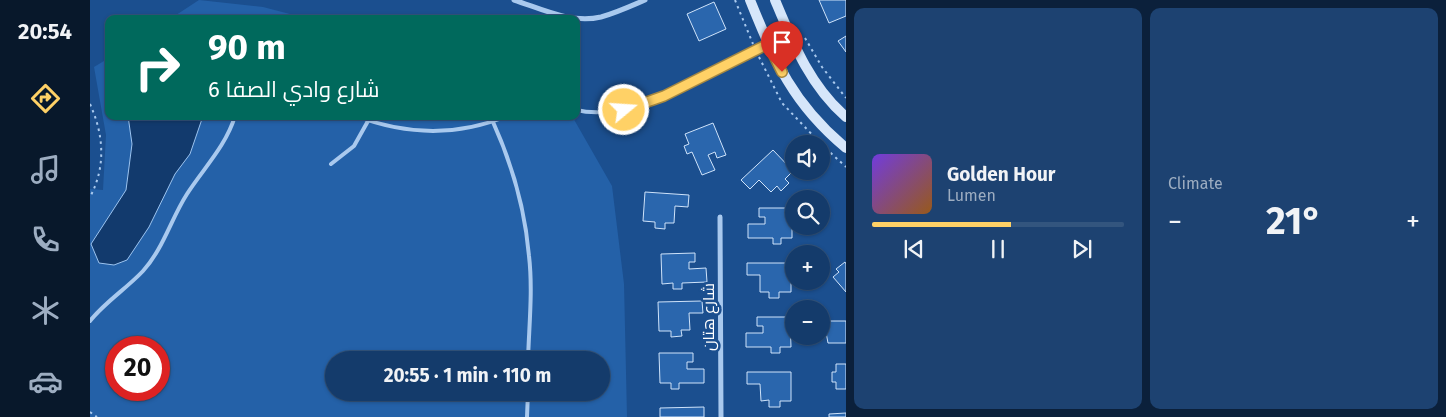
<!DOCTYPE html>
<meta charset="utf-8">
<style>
:root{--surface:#143b6b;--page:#1d4271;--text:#f1f3f6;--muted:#9dadc1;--line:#33557e;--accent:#ffd166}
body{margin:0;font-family:"Fira Sans",Cairo,sans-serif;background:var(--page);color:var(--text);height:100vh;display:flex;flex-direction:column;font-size:19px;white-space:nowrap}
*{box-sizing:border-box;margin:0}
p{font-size:16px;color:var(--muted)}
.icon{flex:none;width:28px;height:28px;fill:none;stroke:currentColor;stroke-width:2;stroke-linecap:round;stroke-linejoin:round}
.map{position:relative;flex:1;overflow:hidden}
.drawer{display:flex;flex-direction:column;gap:8px;padding:8px;background:#0b203b;width:600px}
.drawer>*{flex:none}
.top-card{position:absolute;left:15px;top:15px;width:475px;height:105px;border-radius:10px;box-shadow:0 1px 4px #0004,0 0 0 1px var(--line);background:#00695c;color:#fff;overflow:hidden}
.fabs{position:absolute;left:695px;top:135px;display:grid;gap:10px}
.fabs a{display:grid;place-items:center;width:45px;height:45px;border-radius:50%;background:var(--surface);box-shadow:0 1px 4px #0004,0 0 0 1px var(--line);font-size:25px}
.speed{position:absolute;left:15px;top:336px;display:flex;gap:10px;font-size:25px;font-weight:700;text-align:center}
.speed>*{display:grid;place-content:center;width:65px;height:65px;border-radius:50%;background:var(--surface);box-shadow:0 1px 4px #0004,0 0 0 1px var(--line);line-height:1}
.speed .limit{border:8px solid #d22;background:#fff;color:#111}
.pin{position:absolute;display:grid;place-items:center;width:42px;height:42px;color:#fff;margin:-51px -21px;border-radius:50% 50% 50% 0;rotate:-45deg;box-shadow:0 0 5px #0007}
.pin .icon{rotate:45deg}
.me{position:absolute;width:55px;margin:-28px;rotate:72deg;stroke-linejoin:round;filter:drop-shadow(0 0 4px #0008)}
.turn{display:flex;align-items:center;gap:18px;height:105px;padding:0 20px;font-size:22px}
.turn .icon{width:65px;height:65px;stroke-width:2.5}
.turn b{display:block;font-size:35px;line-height:42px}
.big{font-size:38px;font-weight:700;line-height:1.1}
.drawer .tile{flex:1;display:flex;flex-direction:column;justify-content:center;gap:8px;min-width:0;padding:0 18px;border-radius:10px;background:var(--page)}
.song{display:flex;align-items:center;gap:15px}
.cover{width:60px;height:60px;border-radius:8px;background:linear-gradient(135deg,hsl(260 70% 55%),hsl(30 70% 35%))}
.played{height:5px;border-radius:2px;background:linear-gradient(90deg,var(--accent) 55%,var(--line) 55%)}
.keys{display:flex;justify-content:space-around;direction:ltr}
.heat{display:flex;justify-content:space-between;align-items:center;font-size:28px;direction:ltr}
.drawer .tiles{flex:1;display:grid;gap:8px;grid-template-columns:repeat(2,1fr)}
.trip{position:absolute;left:235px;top:351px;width:285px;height:50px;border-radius:25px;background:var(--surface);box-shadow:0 1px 4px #0004,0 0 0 1px var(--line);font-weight:700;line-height:50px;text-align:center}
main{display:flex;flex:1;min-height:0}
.tab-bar{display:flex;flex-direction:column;width:90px;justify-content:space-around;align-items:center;background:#08182b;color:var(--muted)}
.tab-bar .icon{width:35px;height:35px}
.tab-bar .on{color:var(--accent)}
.tab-bar b{font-size:22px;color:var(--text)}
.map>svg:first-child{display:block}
.green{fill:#2461a8;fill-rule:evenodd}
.water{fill:#123a6d;stroke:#9cc4f0}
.building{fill:#2a66ad;stroke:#cfe3fa}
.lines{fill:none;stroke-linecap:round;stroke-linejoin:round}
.path{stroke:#a9c9ee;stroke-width:2;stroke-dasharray:2.5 4;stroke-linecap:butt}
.lane{stroke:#a9c9ee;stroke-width:4}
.street{stroke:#a9c9ee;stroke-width:5}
.secondary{stroke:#d6e6fa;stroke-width:10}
.route-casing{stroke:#a68842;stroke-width:12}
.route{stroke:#ffd166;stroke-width:9}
.labels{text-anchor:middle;stroke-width:5;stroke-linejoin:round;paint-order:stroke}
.street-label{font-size:16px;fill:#fff;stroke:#1b4f8f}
</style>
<main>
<nav class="tab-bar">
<b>20:54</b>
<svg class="icon on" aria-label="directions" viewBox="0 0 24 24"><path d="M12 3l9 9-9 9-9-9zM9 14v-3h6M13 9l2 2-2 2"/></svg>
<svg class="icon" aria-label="music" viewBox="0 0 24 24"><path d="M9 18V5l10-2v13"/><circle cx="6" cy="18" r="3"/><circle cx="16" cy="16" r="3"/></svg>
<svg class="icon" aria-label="phone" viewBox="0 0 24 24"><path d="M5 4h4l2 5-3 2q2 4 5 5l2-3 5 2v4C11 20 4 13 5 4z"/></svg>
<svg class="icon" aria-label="climate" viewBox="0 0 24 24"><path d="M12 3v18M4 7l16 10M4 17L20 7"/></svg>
<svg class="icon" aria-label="car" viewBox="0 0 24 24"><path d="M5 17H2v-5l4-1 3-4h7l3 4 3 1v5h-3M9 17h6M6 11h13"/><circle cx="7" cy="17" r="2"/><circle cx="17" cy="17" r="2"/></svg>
</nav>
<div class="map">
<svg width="756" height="417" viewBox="0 0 756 417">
<rect width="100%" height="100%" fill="#1b4f8f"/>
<path class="green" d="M109 0 173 7 219 19H80Z
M19 58V116H482L522 186 534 284 537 417H0V189L13 190 16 135 4 67ZM26 348H69V390H26ZM244 360H511V392H244Z"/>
<path class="water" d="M38 116H113L100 154 85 174 59 227 37 260 24 265 9 263 1 244 36 190 42 144Z"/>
<path class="building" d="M729 0H756V16L739 23Z
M624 2 636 29 609 41 597 14Z
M756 36V52L748 41Z
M623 123 636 155 627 158 625 152 618 155 625 170 612 175 602 152 597 154 594 146 599 144 595 134Z
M683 150 703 171 695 179 699 183 691 191 687 186 681 192 669 180 660 189 651 180Z
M555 192 599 195 598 207 585 206 584 223H575V229L565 228V222L553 221Z
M669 208H702V238H691V244H683V238H658V224H675V217H669Z
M605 253V262H599V269L616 268 617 282 592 283V289H583V283L572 284 571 254Z
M755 262 756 264V292L743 277 749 272 746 269Z
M657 263H701V292H689V298H679V292H670V275H657Z
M612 301 613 313H599L600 330H591L592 336 581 337V331H569L568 302Z
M667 317H700L701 347H690V353H681V347H656V333H673V326H667Z
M738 321H756V343H738L735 327H738Z
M569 353H603V362H597V369H614V383H589V389H581V383H570Z
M746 364H756V389H746V382H742V372H746Z
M657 372H701V401H690V407H679V400L671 401 670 384H657Z
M614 407V417H570V408Z
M756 413V417H739V414Z"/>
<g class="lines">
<path class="path" d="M645 0 663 44
M715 38 732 67 756 98
M669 57 692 103 731 144
M0 104C14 135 16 167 0 197
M731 144 756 167
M0 412 7 417"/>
<path class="lane" d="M486 110C546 124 625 70 678 45
M266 116C316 135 366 137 417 116
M403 122C422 164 435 209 439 256 443 290 439 326 438 360
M241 164 264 146 278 121
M0 321C15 302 36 289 53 271 73 249 81 219 97 194 113 169 136 146 145 116
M437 417 438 392"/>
<path class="street" d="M424 0C452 9 481 24 511 17 526 13 541 6 555 0
M630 217 631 417"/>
<path class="secondary" d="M660 0C685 62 703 104 756 148
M685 0C703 43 720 86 756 117"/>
</g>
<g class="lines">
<g class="route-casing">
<path id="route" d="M534 110 574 96 678 44 692 72"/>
</g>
<use href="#route" class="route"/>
</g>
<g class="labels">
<g class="street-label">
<text transform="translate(618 317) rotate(-90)" y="6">شارع هتان</text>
</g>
</g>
</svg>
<div class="fabs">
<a><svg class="icon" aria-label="sound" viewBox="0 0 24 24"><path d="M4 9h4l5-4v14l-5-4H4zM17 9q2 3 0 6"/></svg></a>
<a><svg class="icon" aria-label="search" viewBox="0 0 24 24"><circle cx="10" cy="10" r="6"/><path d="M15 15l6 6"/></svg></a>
<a>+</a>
<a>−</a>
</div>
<div class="speed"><div class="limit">20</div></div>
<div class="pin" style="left:692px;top:72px;background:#d93025"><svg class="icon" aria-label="arrive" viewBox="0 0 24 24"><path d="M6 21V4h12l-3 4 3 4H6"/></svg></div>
<svg class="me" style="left:534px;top:110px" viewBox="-20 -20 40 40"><circle r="17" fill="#ffd166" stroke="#fff" stroke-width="3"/><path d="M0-11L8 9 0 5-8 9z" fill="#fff"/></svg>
<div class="trip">20:55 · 1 min · 110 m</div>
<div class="top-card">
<div class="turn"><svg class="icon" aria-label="right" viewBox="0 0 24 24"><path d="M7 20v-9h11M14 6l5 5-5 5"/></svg><div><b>90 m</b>شارع وادي الصفا 6</div></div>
</div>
</div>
<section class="drawer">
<div class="tiles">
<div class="tile">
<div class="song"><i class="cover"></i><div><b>Golden Hour</b><p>Lumen</p></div></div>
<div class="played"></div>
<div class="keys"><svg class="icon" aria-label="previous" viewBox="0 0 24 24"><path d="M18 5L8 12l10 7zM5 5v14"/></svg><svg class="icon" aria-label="pause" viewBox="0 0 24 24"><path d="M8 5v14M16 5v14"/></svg><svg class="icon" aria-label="next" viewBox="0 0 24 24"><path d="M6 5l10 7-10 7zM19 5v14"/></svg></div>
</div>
<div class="tile"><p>Climate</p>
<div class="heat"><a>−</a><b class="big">21°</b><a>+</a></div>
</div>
</div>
</section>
</main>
